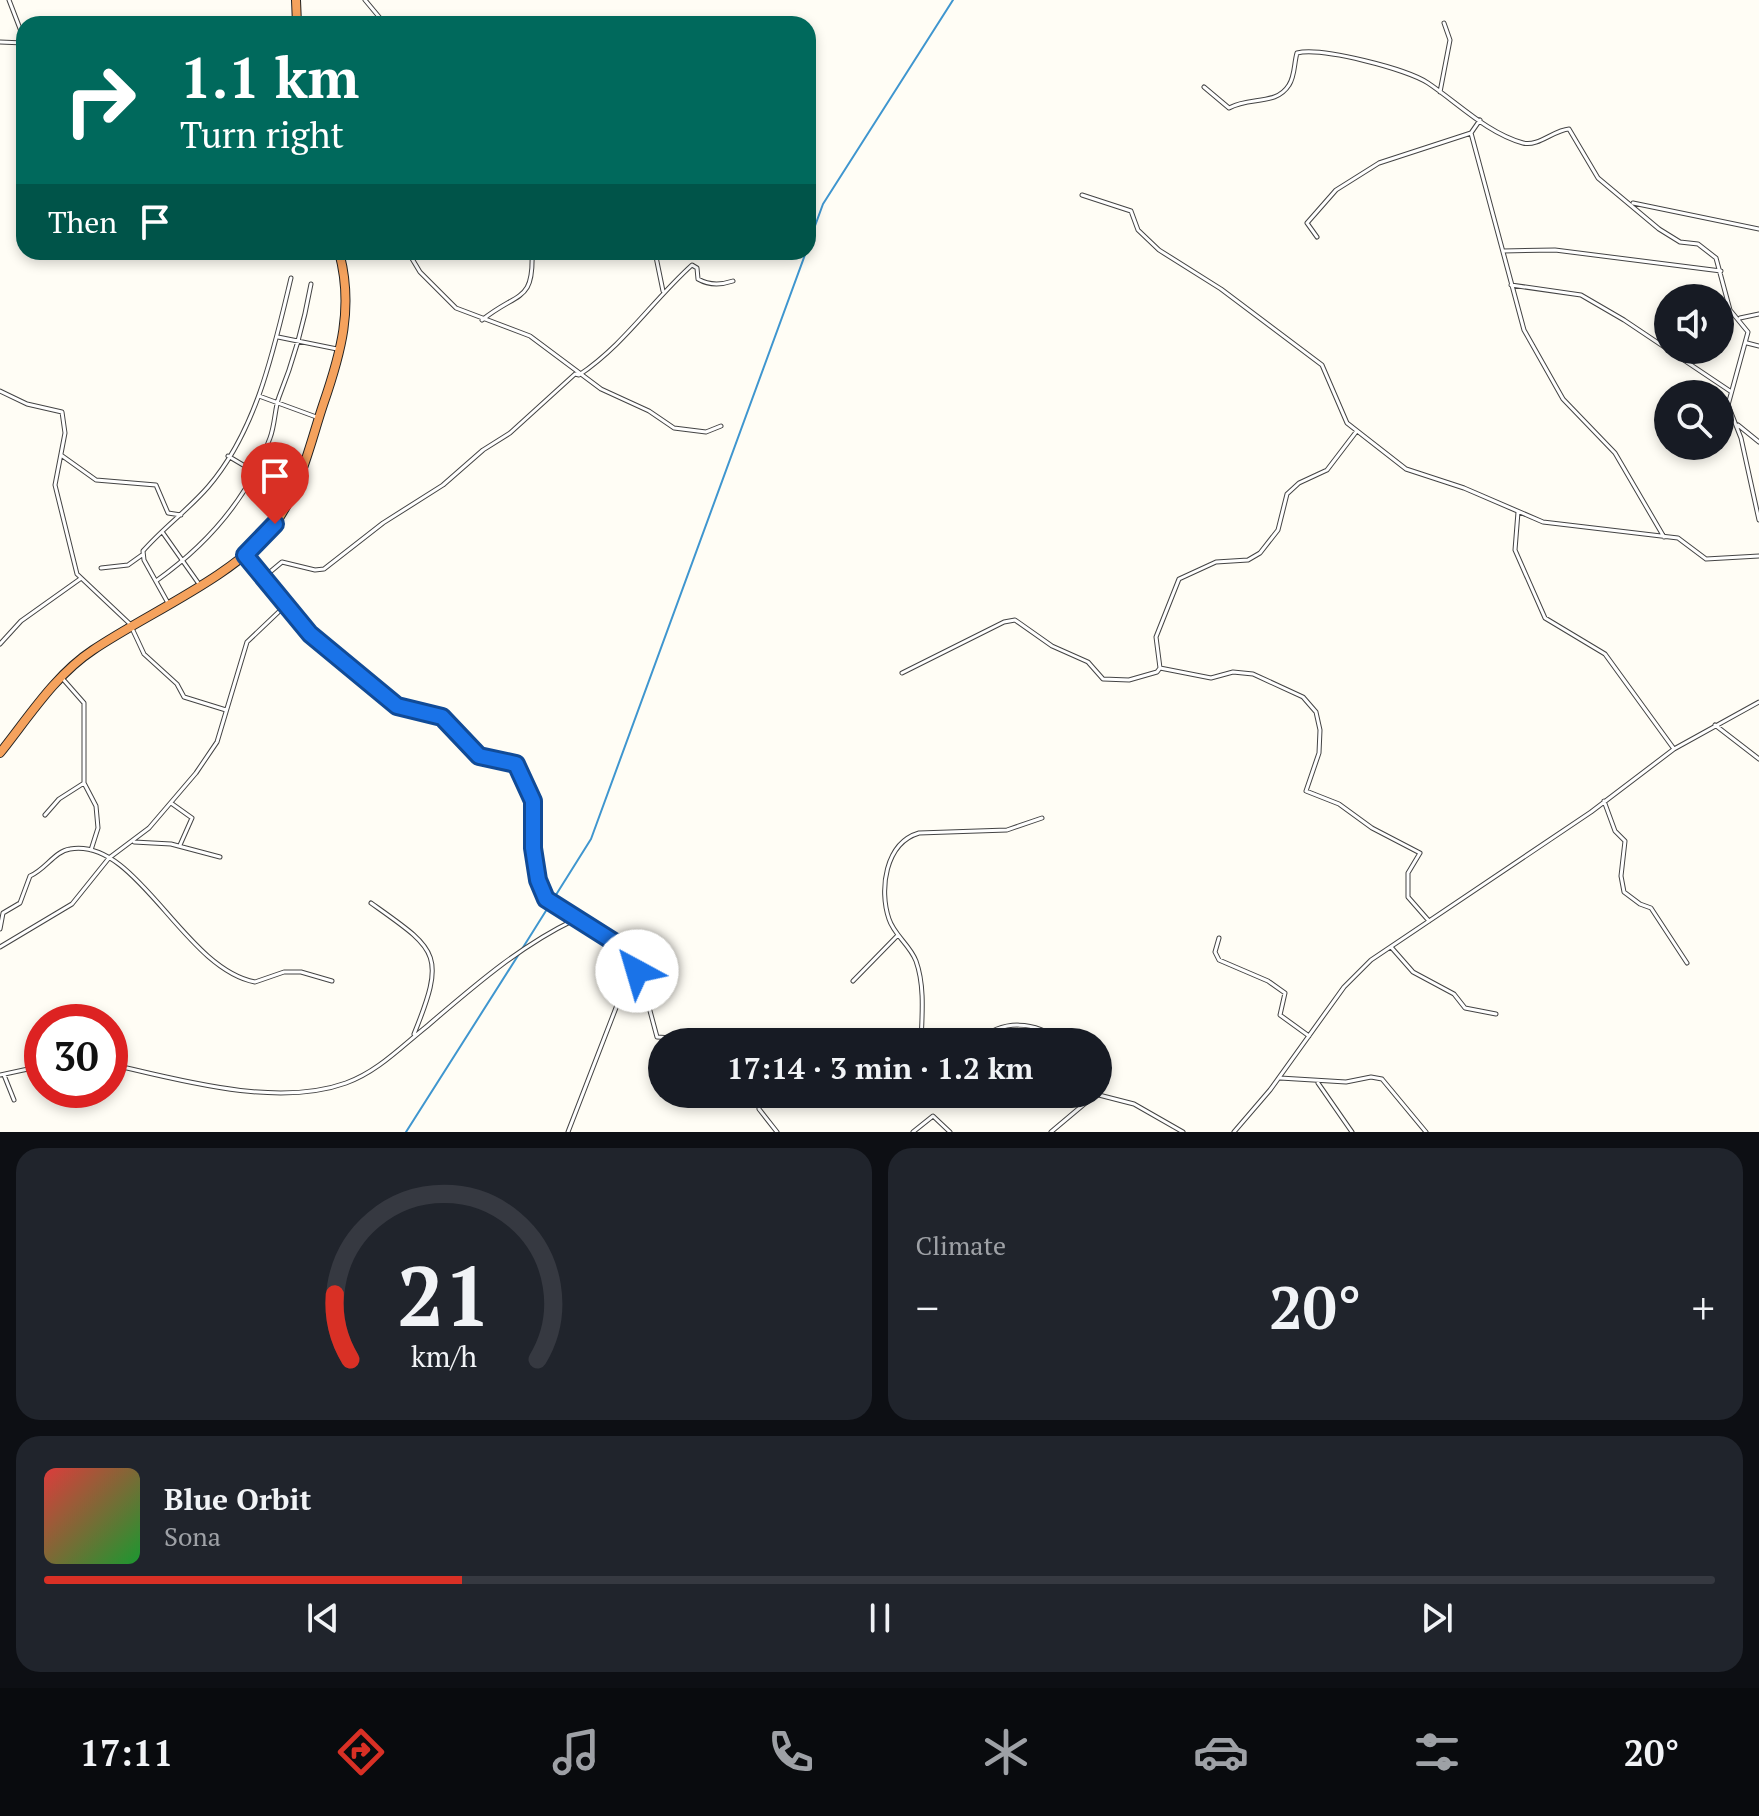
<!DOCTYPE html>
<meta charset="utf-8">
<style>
:root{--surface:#171b24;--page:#20242c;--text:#f1f3f6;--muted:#9ea1a6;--line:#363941;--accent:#d93025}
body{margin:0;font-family:"PT Serif",serif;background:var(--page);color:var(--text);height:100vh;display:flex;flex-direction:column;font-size:30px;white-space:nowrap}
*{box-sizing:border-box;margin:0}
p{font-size:26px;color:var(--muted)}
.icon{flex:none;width:44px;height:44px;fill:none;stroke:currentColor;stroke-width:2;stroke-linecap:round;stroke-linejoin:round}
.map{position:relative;height:1132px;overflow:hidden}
.side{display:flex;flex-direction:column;gap:16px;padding:16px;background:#0d0f14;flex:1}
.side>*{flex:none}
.guide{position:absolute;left:16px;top:16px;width:800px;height:244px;border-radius:24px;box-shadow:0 4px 12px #0003;background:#00695c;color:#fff;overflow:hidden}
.buttons{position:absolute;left:1654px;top:284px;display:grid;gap:16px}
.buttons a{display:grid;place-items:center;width:80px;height:80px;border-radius:50%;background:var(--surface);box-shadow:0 4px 12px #0003;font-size:40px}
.speed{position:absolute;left:24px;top:1004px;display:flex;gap:16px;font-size:40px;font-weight:700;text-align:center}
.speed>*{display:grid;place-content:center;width:104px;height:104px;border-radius:50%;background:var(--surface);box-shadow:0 4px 12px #0003;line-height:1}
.speed .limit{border:12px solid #d22;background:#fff;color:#111}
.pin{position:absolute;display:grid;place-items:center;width:68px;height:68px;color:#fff;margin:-82px -34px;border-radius:50% 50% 50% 0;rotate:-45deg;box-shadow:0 0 8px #0007}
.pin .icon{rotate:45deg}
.me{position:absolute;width:88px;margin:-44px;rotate:321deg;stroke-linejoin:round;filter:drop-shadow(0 0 6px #0008)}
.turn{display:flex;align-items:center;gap:28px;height:168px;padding:0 32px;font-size:36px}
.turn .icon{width:104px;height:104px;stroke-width:2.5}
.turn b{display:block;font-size:56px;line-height:68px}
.then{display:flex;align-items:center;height:76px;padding:0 32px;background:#0003;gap:16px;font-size:30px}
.big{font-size:60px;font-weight:700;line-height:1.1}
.side .card{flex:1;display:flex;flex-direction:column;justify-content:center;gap:12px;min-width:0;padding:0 28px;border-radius:24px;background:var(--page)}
.side .dial{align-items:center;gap:0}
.dial svg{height:208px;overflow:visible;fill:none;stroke:var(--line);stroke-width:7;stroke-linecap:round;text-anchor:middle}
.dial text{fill:var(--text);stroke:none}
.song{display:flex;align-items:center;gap:24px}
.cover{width:96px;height:96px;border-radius:12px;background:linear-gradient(135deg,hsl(0 70% 55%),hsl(130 70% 35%))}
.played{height:8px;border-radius:4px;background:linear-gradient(90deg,var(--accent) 25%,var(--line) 25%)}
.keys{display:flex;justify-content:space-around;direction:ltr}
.heat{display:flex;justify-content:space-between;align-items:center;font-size:44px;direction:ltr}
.side .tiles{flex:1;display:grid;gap:16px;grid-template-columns:1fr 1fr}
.card:last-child{grid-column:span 2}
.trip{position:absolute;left:648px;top:1028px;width:464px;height:80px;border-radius:40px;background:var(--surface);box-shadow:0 4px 12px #0003;font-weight:700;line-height:80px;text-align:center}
.menu{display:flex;height:128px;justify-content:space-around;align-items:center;background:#090b0e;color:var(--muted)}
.menu .icon{width:56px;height:56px}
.menu .selected{color:var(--accent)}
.menu b{font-size:36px;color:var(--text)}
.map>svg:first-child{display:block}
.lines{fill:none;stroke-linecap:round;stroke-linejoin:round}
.stream{stroke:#3f96cf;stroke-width:2}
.street-casing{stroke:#444;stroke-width:5}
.highway-casing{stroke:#222;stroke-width:10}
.street{stroke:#fff;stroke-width:3}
.highway{stroke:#f5a25d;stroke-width:8}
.route-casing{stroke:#114b97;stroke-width:20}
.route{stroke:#1a73e8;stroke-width:14}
</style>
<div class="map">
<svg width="1759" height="1132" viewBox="0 0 1759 1132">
<rect width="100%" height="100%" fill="#fffdf5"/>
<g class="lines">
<path class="stream" d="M808 245 823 204 953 0
M522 949 591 839 806 252
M406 1132 519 954"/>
<g class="street-casing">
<path id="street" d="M9 0 24 39
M365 0 385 24
M0 42 24 43
M1204 87 1229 108C1250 96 1276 106 1289 85 1295 76 1294 63 1297 53 1322 47 1407 69 1428 83 1458 103 1487 133 1523 143 1538 147 1554 130 1569 129L1598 178 1659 229 1680 242 1698 244 1716 258 1730 310 1748 332 1728 405 1741 438 1759 520
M1440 92 1450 40 1444 23
M1471 133 1524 330 1563 399 1615 453 1664 537
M1082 195 1131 211 1138 230 1159 250 1221 289 1322 365 1347 423 1406 469 1464 488 1543 522 1678 538 1706 559 1759 556
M1633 203 1759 229
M1317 237 1307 223 1336 190 1379 163 1471 133 1480 120
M1503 251 1555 250 1721 271
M408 252 420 272 456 308 530 336 601 389 649 411 674 428 706 432 721 426
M655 252 663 291
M1511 285 1581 295 1624 320 1730 391
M1740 318 1759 314
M482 320C518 291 534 303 532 252
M278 337 337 349
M1747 343 1759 346
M0 391 27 404 62 412 65 433 55 485 77 574 130 624 144 654 177 684 184 697 226 710
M259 396 319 418
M1738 425 1759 442
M61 455 96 480 156 485 168 513 181 515
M228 456 255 472
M1518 512 1515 550 1545 618 1605 654 1674 749
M163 533 199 584
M245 555 310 634 397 706 442 717 479 756 517 766 533 801V848L545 897 623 951 642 981 657 1037 734 1042
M101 568 128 565 142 555
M264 577 282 562 315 570 324 569 383 523 443 485 483 450 510 433 575 374 579 375C624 345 652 301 692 265L697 268 698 279C710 286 721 285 733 281
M156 581C208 544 248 499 270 438 275 425 275 407 279 397 294 360 304 323 311 284
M168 603 144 560 143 551C163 528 188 510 208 487 257 430 274 349 291 278
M0 644 21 621 80 579
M1160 668 1211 678 1233 672 1253 674 1303 697 1316 712 1320 730 1319 753 1306 791 1339 804 1372 828 1420 853 1408 873V897L1429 921
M902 673 1004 622 1015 620 1052 646 1088 662 1103 679 1129 680 1157 672 1160 668 1156 637 1179 579 1216 562 1248 560 1260 553 1278 530 1287 494 1299 483 1327 470 1356 432
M62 678 84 703V783L96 806 98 828 91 850
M1715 725 1759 759
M1604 801 1615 831 1625 841 1621 876 1624 892 1640 904 1651 908 1687 963
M171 803 192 818 180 845
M45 815 59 799 84 783
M134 842 171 844 220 857
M371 903C437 950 447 953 414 1034
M0 929 3 913 20 903 30 876C45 870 55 851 70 849 137 837 183 968 255 982L284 972H301L332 981
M1219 938 1215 952 1219 960 1268 981 1285 993 1280 1015 1309 1036
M0 947 72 904 109 858 149 828 196 773 217 742 247 642 287 604
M1391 947 1413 972 1454 994 1465 1008 1496 1014
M853 981 898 935
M921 1042C922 1016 925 986 916 961 910 945 894 935 889 919 879 890 885 843 919 833L1007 830 1042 818
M977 1042C1002 1019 1035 1020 1062 1042
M110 1064C179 1080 277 1108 346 1083 377 1072 401 1047 426 1027 473 987 518 947 574 920
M0 1075 42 1066
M4 1075 14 1100
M1280 1078 1346 1082 1371 1077 1382 1079 1426 1132
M1318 1083 1352 1132
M758 1094 759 1109 777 1132
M1095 1094 1134 1104 1183 1132
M568 1132 619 1000 629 961
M913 1132 933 1116 950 1132
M1051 1132 1095 1095
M1234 1132 1270 1090 1344 987 1371 960 1591 812 1674 749 1759 702"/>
</g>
<g class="highway-casing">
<path id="highway" d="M296 0 297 24
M0 753C28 718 55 675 93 650 146 614 233 577 272 528 300 492 309 447 323 405 341 353 354 307 339 252"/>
</g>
<use href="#street" class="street"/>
<use href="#highway" class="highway"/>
</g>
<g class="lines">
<g class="route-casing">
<path id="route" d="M275 524 245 555 310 634 397 706 442 717 479 756 516 764 533 801V848L538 880 546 899 614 942 637 971"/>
</g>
<use href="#route" class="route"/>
</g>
</svg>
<div class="buttons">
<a><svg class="icon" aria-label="sound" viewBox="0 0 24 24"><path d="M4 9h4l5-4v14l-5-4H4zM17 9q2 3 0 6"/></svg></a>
<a><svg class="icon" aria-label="search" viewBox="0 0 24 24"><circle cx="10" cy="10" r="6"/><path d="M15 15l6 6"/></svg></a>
</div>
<div class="speed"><div class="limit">30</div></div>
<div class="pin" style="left:275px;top:524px;background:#d93025"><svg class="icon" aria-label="arrive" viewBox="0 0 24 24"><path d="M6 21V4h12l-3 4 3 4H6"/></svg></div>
<svg class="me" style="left:637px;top:971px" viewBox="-20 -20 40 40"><circle r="19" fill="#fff"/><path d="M0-13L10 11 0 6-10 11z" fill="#1a73e8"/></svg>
<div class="trip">17:14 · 3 min · 1.2 km</div>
<div class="guide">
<div class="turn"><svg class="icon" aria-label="right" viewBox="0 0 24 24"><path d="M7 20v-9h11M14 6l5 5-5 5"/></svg><div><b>1.1 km</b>Turn right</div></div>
<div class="then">Then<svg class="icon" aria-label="arrive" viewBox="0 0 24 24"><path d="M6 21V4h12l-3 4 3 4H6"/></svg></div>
</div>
</div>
<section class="side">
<div class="tiles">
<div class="card dial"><svg viewBox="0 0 100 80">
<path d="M14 69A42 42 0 1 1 86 69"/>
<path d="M14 69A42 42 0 0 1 8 44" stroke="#d93025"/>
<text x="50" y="56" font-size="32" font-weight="700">21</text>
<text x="50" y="72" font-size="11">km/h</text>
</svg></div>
<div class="card"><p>Climate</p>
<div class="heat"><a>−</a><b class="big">20°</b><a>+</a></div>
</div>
<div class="card">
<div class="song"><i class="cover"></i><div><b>Blue Orbit</b><p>Sona</p></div></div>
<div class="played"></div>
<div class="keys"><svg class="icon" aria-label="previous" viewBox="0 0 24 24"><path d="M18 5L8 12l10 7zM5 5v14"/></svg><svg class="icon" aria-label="pause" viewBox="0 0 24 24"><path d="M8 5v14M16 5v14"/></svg><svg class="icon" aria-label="next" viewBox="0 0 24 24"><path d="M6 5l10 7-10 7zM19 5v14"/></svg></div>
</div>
</div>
</section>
<nav class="menu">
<b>17:11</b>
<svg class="icon selected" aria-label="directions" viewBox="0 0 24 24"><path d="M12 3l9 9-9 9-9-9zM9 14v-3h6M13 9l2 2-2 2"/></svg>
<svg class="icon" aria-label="music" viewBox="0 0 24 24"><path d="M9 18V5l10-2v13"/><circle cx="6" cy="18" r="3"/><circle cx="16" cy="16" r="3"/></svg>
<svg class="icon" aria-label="phone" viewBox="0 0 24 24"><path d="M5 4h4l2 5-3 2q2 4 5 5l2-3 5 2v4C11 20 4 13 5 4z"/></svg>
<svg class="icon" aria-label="climate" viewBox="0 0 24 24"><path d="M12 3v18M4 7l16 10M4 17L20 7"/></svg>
<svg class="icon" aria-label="car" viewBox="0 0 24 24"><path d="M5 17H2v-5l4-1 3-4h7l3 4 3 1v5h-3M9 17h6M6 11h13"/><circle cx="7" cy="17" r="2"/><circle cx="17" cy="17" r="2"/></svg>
<svg class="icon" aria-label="filters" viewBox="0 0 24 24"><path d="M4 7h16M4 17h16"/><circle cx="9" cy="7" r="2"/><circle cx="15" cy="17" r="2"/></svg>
<b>20°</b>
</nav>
